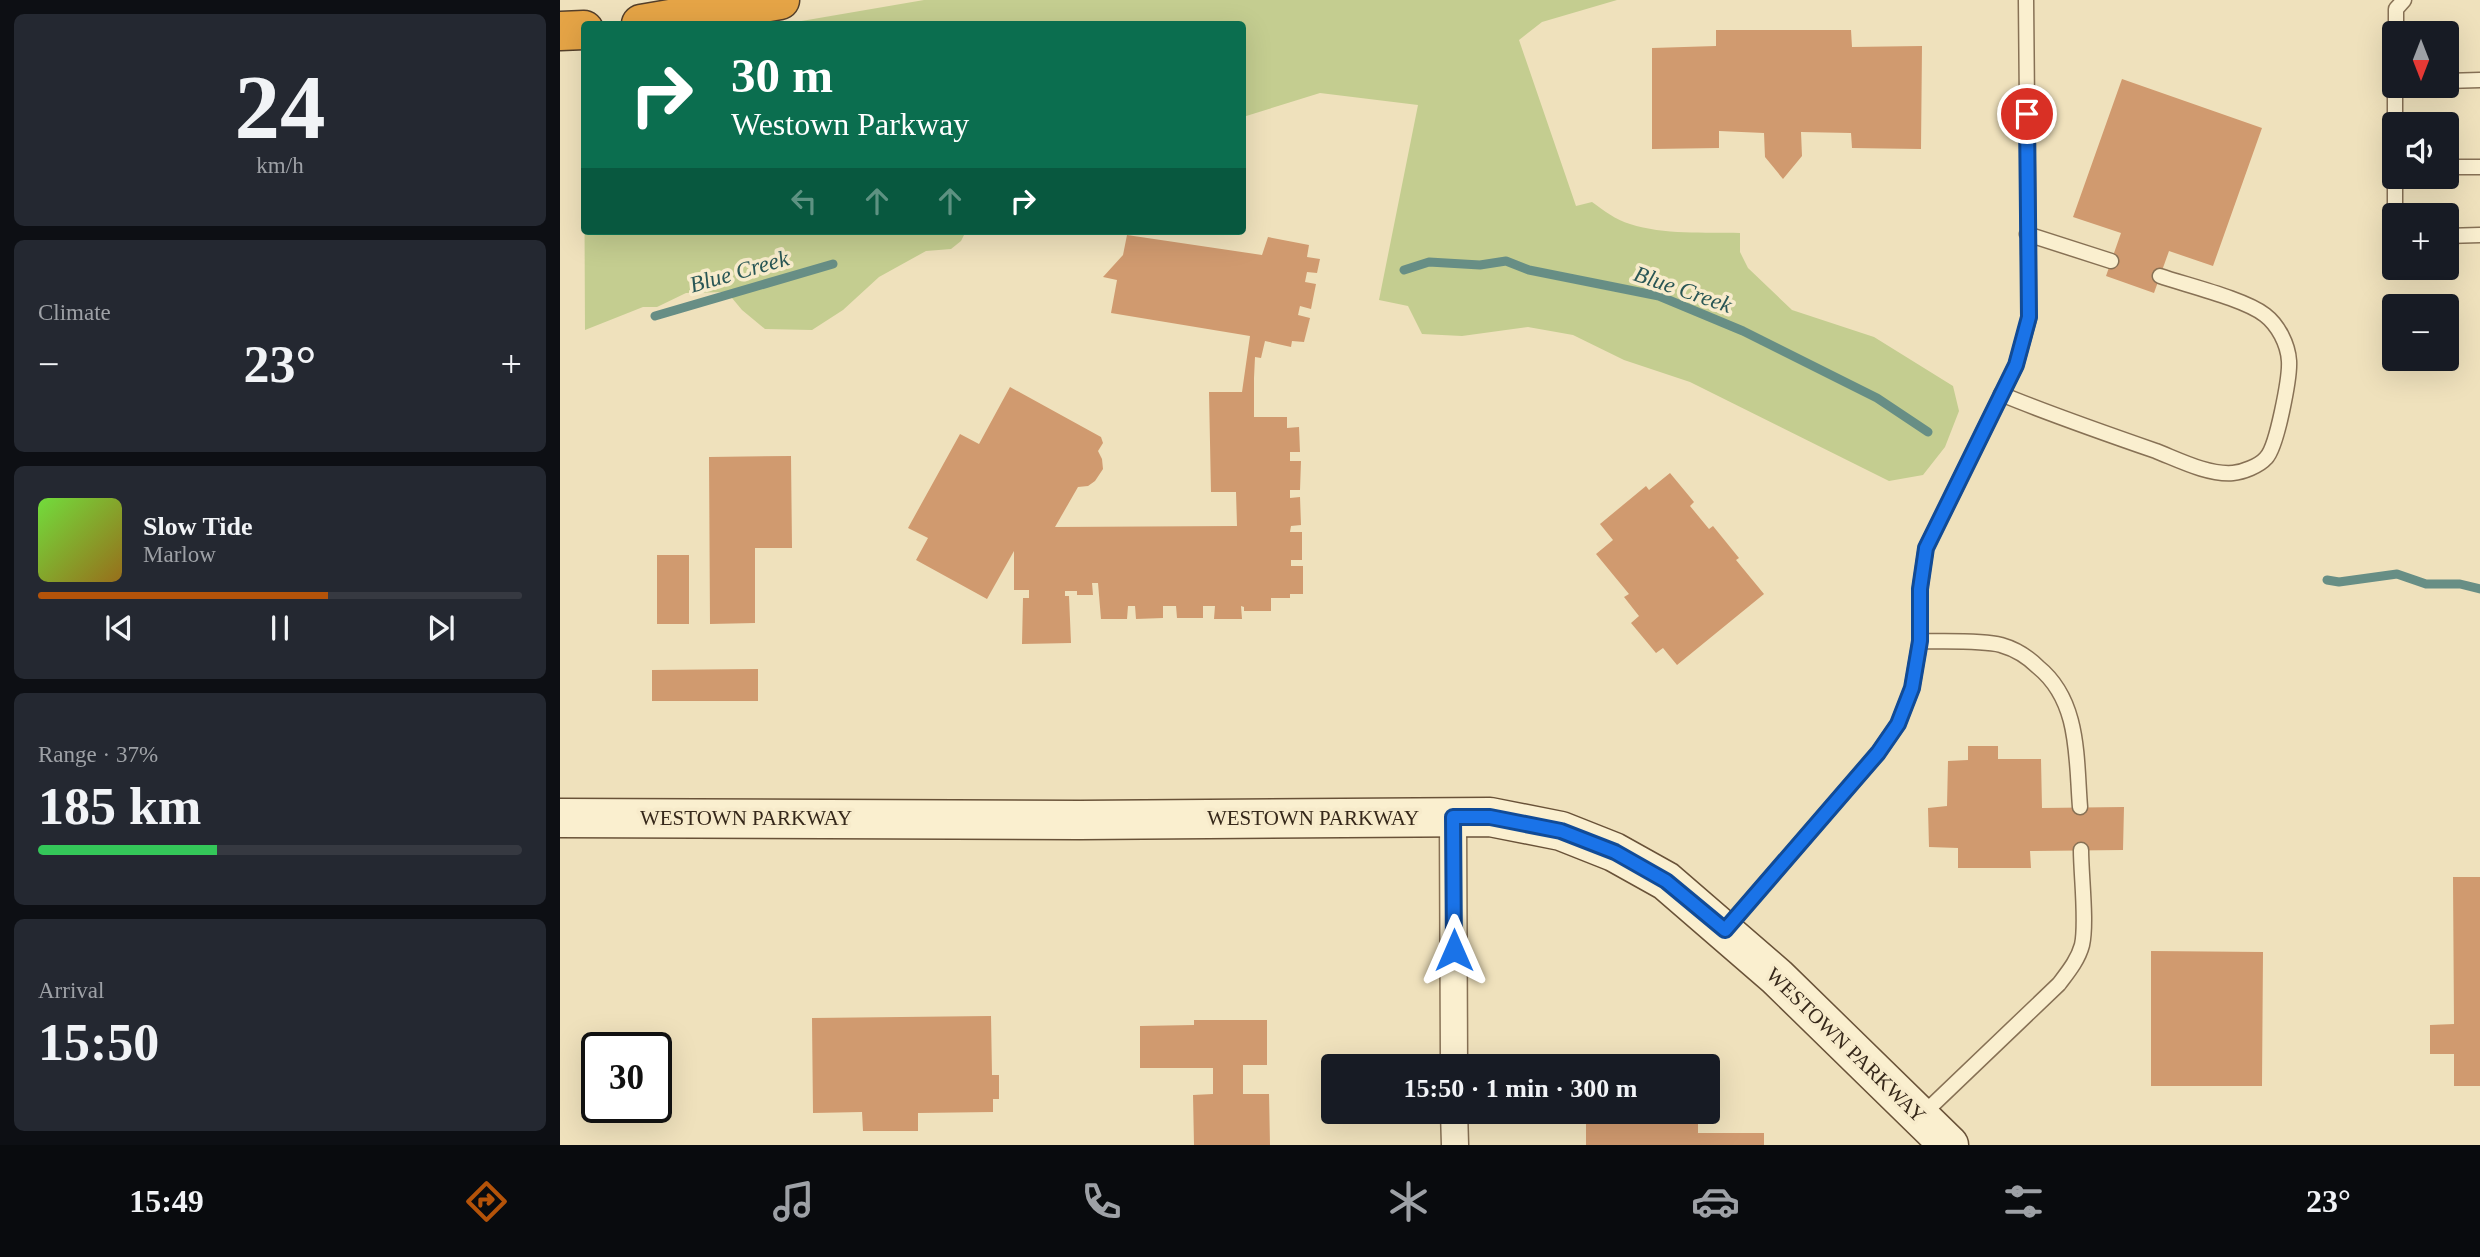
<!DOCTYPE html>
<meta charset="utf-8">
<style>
:root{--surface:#171b24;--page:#242831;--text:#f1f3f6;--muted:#9ea1a6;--line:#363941;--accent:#b45309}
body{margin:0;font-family:Georgia,serif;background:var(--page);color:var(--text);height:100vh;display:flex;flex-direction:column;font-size:26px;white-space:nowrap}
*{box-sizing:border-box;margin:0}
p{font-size:23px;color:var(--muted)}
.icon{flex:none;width:38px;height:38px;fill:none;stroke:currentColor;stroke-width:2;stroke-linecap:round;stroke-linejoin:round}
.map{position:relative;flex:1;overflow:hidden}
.side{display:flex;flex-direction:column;gap:14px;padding:14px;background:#0d0f14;width:560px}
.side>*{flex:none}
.top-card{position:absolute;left:21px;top:21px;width:665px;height:214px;border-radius:7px;box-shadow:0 7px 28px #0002;background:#0b6e4f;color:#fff;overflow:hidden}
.needle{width:46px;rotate:180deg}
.controls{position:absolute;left:1822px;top:21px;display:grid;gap:14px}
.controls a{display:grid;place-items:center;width:77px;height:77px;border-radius:7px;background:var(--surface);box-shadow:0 7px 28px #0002;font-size:35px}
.speed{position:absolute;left:21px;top:1032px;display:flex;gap:14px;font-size:35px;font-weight:700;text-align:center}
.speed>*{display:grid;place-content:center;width:91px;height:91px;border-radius:50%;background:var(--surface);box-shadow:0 7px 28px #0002;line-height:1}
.speed .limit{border:4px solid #111;border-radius:10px;background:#fff;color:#111}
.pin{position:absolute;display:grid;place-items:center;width:60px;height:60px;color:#fff;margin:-30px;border:4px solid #fff;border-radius:50%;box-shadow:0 2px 7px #0007}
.me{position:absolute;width:77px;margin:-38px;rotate:0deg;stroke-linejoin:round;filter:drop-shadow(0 0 5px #0008)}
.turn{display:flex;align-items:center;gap:24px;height:147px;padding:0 35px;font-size:32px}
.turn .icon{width:91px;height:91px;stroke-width:2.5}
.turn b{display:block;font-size:49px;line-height:60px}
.lanes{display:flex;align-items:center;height:66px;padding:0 35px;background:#0003;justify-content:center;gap:35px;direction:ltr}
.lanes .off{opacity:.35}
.big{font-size:52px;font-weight:800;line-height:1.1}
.side .card{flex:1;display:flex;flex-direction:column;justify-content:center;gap:10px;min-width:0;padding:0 24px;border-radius:10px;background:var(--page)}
.side .dial{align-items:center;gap:0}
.dial b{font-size:91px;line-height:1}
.song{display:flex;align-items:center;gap:21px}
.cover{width:84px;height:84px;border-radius:10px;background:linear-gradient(135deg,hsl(100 70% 55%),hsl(40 70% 35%))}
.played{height:7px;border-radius:4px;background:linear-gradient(90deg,var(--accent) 60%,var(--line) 60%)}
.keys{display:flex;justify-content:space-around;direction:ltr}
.heat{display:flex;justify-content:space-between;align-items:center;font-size:38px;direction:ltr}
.charge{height:10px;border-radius:5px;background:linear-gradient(90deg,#34c759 37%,var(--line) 0)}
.trip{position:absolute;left:761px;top:1054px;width:399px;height:70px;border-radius:7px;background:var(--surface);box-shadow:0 7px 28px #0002;font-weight:800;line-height:70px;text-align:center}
.tabs{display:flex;height:112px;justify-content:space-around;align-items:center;background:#090b0e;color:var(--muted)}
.tabs .icon{width:49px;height:49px}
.tabs .selected{color:var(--accent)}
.tabs b{font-size:32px;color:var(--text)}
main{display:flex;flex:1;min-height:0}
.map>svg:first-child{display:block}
.green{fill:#c4cd90}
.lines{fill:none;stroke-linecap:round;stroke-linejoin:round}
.stream{stroke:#678e85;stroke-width:9}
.building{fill:#d09a6f}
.lane-casing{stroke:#877155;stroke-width:17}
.street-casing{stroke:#877155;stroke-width:29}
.secondary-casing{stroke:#695238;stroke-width:41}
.highway-casing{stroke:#543f2a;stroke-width:41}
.lane{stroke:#faefcf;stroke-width:14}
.street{stroke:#faefcf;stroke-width:26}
.secondary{stroke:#faefcf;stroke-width:38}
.highway{stroke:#e5a446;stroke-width:38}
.route-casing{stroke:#114b97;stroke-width:18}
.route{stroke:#1a73e8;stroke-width:12}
.labels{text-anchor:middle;stroke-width:7;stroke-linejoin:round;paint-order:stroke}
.street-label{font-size:21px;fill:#36281a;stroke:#f7ebcb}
.water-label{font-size:23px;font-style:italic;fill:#295655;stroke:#f7ebcb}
</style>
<main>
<section class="side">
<div class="card dial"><b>24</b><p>km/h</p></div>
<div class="card"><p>Climate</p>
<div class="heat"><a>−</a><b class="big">23°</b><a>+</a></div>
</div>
<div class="card">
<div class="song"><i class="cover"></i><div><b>Slow Tide</b><p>Marlow</p></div></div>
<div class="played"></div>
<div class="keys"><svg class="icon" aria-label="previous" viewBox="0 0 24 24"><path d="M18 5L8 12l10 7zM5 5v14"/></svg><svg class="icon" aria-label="pause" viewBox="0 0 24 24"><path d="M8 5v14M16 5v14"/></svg><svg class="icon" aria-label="next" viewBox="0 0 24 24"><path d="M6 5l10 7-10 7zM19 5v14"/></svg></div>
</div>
<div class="card"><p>Range · 37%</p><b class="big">185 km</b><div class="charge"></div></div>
<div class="card"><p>Arrival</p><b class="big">15:50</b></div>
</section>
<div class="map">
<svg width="1920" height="1145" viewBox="0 0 1920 1145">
<rect width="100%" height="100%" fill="#efe1bc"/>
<path class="green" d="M364 0H1057L982 22 959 40 1016 206 1032 202C1043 210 1056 220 1070 224 1104 235 1144 232 1180 233V252L1188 268 1232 310 1314 337 1393 386 1399 411 1385 447 1363 475 1329 481 1130 382 1064 360 1013 335 968 327 902 336 862 334 848 306 819 300 858 105 760 93 683 117 682 24H224Z
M24 110V231H406L401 241 391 249 366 251 319 277 283 310 252 330 205 329 182 310 167 292 126 293 97 307H83L25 330 24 114Z"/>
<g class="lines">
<path class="stream" d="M844 270 869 262 920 265 946 261 969 270 1099 296 1183 331 1317 398 1368 432
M95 316 273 264
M1767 580 1779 582 1837 574 1866 584H1900L1920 589"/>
</g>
<path class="building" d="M1156 30H1291L1292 47 1362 46 1361 149 1292 148 1291 133 1241 132 1242 156 1223 179 1205 157 1204 133 1159 131V148L1092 149V48L1156 46Z
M1562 79 1702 128 1653 266 1609 251 1594 293 1546 276 1561 233 1513 217Z
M567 235 702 255 708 237 749 245 747 257 760 259 757 273 747 272 745 282 756 284 751 309 740 306 738 315 750 318 744 342 732 341 731 347 705 341 701 358 695 357 694 378V417H727V428L739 427 740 452H730V461H741L740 490H730V498L740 497 741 525 731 526 730 532H742V560H731V566H743V594H730V598H711V611H684V607L681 606 682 619H654L655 606H643V618H617L616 606H603V618L576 619 575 606H568L567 619H541L538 583H532L533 595H517V591H505V596H509L511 643 462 644 463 598H469V590H454V551L427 599 356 560 368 538 348 528 400 434 419 444 450 387 541 437 543 443 538 451 542 459 543 469 535 481 528 486 518 487 495 527 677 526 676 492H651L649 392H682L690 336 551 313 557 280 543 277 563 255Z
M231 456 232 548H195V623L150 624 149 457Z
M1110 473 1134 502 1130 506 1149 529 1153 526 1179 558 1176 560 1204 594 1117 665 1103 648 1096 653 1071 623 1079 616 1064 597 1069 594 1036 554 1053 540 1040 524 1086 486 1089 490Z
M97 555H129V624H97Z
M198 669V701H92V670Z
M1408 746H1438V759H1481L1482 808 1564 807 1563 850 1470 851 1471 868H1398V848L1369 847 1368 808 1387 806 1388 761 1408 760Z
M1893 877H1920V1086H1894V1054H1870V1025L1894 1024Z
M1591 951 1703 952 1702 1086H1591Z
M431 1016 432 1075H439V1099H433V1112L358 1113V1131H303L302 1112 253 1113 252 1018Z
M634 1020H707V1065H683V1094H709L710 1145H634L633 1095 653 1094V1068H580V1026L634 1025Z
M1026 1111H1138V1133H1204V1145H1026Z"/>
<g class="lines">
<g class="lane-casing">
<path id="lane" d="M1836 33V9L1844 0
M1886 81 1920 80
M1835 124V86
M1886 167H1920
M1835 215V177
M1467 234 1551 261
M1886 236 1920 235
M1441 394C1492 415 1544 433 1596 451 1619 460 1648 475 1673 473 1683 472 1699 466 1706 458 1717 447 1730 377 1729 361 1728 344 1718 325 1705 315 1685 299 1626 285 1600 276
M1360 641C1383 642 1421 640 1441 645 1455 649 1468 657 1478 667 1520 701 1516 758 1520 807
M1165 930 1318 753 1338 724 1352 688 1360 641V589L1366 548 1456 365 1469 318 1466 0
M1361 1116 1499 984C1508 972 1518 960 1522 945 1527 923 1521 875 1521 850"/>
</g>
<g class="street-casing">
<path id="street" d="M893 817 894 1066
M894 1111 895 1145"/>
</g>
<g class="secondary-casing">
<path id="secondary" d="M0 818 520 820 930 817 1001 831 1054 852 1106 881 1217 977 1389 1145"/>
</g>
<g class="highway-casing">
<path id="highway" d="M81 24 220 0
M0 31 24 30"/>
</g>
<use href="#lane" class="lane"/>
<use href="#street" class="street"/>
<use href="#secondary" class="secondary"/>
<use href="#highway" class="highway"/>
</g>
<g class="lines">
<g class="route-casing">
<path id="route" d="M894 950 893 817H930L1001 831 1055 852 1106 881 1165 930 1318 753 1338 724 1352 688 1360 641V589L1366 548 1456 365 1469 317 1467 114"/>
</g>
<use href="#route" class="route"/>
</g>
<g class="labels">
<g class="street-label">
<text x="186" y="825">WESTOWN PARKWAY</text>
<text x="753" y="825">WESTOWN PARKWAY</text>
<text transform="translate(1286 1045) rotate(44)" y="7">WESTOWN PARKWAY</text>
</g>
<g class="water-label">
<text transform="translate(179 271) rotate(-16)" y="8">Blue Creek</text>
<text transform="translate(1123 289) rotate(19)" y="8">Blue Creek</text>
</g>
</g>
</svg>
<div class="controls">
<a><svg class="needle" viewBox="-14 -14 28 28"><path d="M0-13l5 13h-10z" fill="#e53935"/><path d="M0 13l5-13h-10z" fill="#9ea1a6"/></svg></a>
<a><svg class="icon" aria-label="sound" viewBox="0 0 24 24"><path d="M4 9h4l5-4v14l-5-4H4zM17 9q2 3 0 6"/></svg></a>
<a>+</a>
<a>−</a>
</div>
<div class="speed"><div class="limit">30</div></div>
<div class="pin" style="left:1467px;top:114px;background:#d93025"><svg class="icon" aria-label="arrive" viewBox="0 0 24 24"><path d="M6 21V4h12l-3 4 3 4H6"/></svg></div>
<svg class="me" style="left:894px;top:950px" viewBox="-20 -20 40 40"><path d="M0-17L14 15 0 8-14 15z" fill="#1a73e8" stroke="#fff" stroke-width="4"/></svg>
<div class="trip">15:50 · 1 min · 300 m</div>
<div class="top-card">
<div class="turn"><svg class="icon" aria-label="right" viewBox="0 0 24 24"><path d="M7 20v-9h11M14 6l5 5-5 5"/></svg><div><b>30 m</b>Westown Parkway</div></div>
<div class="lanes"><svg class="icon off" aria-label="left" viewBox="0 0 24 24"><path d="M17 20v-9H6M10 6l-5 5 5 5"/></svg><svg class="icon off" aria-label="ahead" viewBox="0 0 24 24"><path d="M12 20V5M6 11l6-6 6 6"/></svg><svg class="icon off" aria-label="ahead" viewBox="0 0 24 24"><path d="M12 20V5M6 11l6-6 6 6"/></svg><svg class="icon" aria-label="right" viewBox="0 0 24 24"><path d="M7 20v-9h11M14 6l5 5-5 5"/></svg></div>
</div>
</div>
</main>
<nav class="tabs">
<b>15:49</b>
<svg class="icon selected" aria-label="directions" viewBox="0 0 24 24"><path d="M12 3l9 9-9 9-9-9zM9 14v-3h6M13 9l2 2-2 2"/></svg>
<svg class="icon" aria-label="music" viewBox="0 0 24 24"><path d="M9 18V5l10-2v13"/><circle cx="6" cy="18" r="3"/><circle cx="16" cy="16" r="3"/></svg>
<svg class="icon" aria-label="phone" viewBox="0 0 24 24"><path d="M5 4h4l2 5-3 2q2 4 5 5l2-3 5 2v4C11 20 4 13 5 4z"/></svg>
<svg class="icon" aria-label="climate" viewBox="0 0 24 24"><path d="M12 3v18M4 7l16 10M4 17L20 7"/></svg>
<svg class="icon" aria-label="car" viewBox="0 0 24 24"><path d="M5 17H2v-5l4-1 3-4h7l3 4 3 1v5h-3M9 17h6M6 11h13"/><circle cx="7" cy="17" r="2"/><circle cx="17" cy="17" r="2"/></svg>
<svg class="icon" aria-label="filters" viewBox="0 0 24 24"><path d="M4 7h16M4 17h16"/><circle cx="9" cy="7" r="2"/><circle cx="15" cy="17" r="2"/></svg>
<b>23°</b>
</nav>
